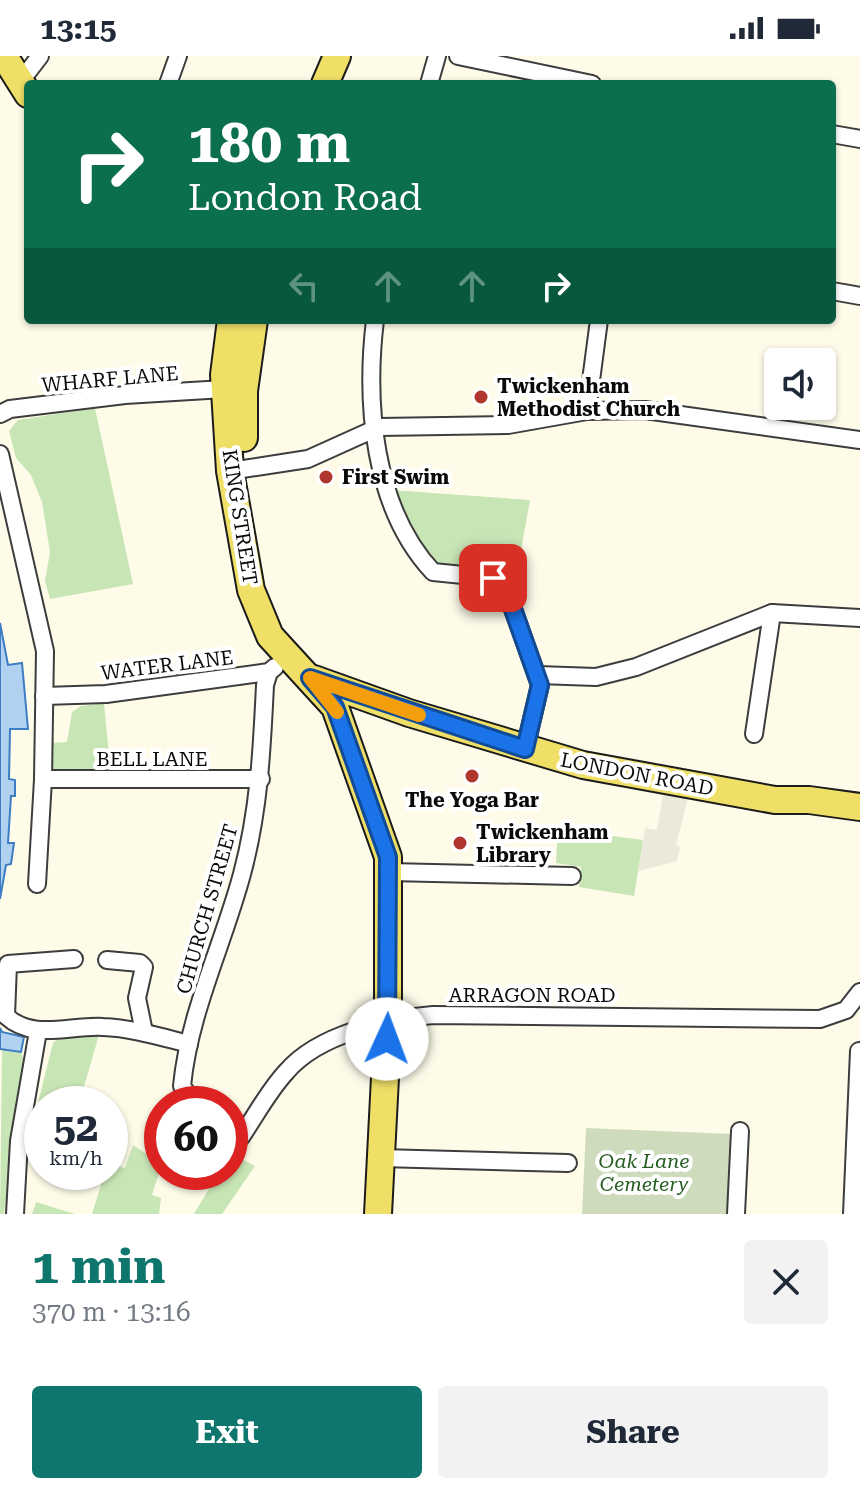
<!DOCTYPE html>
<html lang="en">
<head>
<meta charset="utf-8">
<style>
  :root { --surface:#fff; --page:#f2f2f3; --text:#1f2937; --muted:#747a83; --accent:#0f766e }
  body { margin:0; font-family:"Roboto Serif",serif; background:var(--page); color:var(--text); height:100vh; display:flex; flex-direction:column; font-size:30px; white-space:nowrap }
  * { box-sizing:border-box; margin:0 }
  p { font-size:26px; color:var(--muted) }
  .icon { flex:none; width:44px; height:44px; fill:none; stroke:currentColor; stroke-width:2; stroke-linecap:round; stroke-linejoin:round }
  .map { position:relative; height:1158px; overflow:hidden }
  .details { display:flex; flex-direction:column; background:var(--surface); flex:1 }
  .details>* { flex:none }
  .guide { position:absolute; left:24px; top:24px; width:812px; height:244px; border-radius:8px; box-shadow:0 2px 6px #0004; background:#0b6e4f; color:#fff; overflow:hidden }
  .buttons { position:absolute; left:764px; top:292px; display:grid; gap:16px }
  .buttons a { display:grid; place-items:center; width:72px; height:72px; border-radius:8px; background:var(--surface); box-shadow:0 2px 6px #0004; font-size:40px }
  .speed { position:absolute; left:24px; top:1030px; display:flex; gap:16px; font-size:40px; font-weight:700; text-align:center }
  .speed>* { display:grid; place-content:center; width:104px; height:104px; border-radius:50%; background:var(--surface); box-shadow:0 2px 6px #0004; line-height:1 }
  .speed small { font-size:20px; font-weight:400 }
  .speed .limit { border:12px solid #d22; background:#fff; color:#111 }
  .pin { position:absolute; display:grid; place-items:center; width:68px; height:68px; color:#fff; margin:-34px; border-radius:16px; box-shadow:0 4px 12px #0006 }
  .me { position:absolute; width:88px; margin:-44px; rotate:2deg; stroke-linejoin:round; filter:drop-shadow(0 0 6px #0008) }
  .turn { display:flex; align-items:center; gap:28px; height:168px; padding:0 32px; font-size:36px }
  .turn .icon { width:104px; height:104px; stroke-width:2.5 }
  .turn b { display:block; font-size:56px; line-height:68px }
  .lanes { display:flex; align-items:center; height:76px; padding:0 32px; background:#0003; justify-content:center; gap:40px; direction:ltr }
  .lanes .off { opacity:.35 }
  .round { display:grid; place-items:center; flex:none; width:84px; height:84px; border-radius:8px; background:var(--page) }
  .headline { display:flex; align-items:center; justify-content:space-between; height:136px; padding:0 32px }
  h1 { font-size:48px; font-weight:700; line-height:60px; color:var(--accent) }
  .button { display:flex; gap:16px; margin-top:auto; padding:16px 32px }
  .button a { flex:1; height:92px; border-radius:8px; background:var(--accent); color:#fff; font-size:32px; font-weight:700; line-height:92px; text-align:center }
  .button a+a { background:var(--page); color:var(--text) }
  .status { display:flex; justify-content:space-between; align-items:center; height:56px; padding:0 40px; background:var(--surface); direction:ltr }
  .status svg { height:22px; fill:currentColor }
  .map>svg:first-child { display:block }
  .green { fill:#c8e5b6 }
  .cemetery { fill:#cedcbd }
  .plaza { fill:#ebe9da }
  .water { fill:#b1d1f1; stroke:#3d7dc3; stroke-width:2 }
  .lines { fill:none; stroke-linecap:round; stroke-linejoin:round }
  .street-casing { stroke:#3d3d3d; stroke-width:20 }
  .primary-casing { stroke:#1b1b1b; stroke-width:30 }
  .street { stroke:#fff; stroke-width:16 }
  .primary { stroke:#efdf67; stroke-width:26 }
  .route-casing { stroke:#114b97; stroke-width:20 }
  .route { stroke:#1a73e8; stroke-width:14 }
  .slow { stroke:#f59e0b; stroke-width:14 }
  .poi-dot { fill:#af372d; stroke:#fff; stroke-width:3 }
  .labels { text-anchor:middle; stroke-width:8; stroke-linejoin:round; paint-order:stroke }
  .street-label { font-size:20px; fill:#0a0a0a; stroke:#fff }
  .poi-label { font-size:20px; font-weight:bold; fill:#0a0a0a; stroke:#fff; text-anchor:start }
  .park-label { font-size:20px; font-style:italic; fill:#255c20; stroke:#fff }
</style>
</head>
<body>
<div class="status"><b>13:15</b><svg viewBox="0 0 49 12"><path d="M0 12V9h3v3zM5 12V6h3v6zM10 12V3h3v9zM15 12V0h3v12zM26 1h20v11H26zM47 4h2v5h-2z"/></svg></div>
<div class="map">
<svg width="860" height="1158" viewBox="0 0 860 1158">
  <rect width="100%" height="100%" fill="#fefce9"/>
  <g class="green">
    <polygon points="95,352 133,528 50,543 45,525 50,496 42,446 31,419 16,402 9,375 18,364"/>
    <polygon points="391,434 530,444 517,517 485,511 446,515 428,505"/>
    <polygon points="104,647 111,719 50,718 51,687 67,686 72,656 81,650"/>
    <polygon points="558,773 643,784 634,840 579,831 581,811 556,807"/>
    <polygon points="63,978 99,979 79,1048 42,1048 42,1085 29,1082 53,987"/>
    <polygon points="2,992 21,996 24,1004 4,1158 0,1158"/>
    <polygon points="133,1089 162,1108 152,1139 161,1142 159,1158 92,1158 105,1116 110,1116 110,1108 125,1112"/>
    <polygon points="230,1097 255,1110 222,1158 194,1158 219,1116 230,1116"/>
    <polygon points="36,1146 75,1158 32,1158"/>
  </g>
  <polygon class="cemetery" points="586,1072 732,1078 729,1158 582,1158"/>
  <polygon class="plaza" points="672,735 689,738 676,789 680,791 677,805 638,815 645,772 657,774 663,740"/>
  <g class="water">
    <polygon points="0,567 8,609 22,607 28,673 10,673 9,723 15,724 15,740 11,740 8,787 14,787 11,808 6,809 0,843"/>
    <polygon points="0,972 2,976 24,981 21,996 0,993"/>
  </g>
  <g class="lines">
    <defs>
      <g id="street">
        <polyline points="458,0 592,28"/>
        <polyline points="20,26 40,0"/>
        <polyline points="168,28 178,0"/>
        <polyline points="429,28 437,0"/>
        <polyline points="832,78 860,83"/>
        <polyline points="832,235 860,240"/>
        <path d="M375 264C365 347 373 452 433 516L493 522 508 539 540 629 525 693"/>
        <polyline points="587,355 599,264"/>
        <polyline points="0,358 10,353 125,339 224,333"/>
        <polyline points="0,398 45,595 43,723 37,828"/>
        <polyline points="230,415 308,403 379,371 508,369 587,355 645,354 860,384"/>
        <polyline points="538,619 596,621 636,611 772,557 860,562"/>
        <polyline points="44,640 106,638 269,616 275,611"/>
        <polyline points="754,678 772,557"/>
        <polyline points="43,723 261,723"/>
        <polyline points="389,816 572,820"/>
        <path d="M74 903 8 908 6 960C33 985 69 969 103 971 132 972 161 981 189 988"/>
        <polyline points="107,904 140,907 144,911 137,942 144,976"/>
        <path d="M194 1048 182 1030C189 957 223 889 242 818 259 755 262 693 265 629L269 616"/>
        <path d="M230 1073 241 1081C256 1059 269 1034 287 1015 319 978 387 963 433 959L820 963 846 954 860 936"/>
        <polyline points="381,1102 568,1107"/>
        <polyline points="15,1158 19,1085 38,975"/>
        <polyline points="736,1158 740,1075"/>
        <polyline points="852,1158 859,995"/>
      </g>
      <g id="primary">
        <polyline points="4,0 28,38"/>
        <polyline points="325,28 337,0"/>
        <polyline points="231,264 224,319 230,415 251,534 270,580 335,651 388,801 388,963 378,1158"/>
        <polyline points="244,382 244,335 254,264"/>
        <polyline points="314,623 409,657 583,709 775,744 809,744 860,751"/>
      </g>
    </defs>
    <use href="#street" class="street-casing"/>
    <use href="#primary" class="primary-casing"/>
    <use href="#street" class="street"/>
    <use href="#primary" class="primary"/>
  </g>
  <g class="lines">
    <defs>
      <polyline id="route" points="387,983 388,801 335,651 310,622 525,693 540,629 508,539 493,522"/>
    </defs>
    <use href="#route" class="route-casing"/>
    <use href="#route" class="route"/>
    <polyline class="slow" points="337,656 310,622 419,659"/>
  </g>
  <g class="poi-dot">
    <circle cx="481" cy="341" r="8"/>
    <circle cx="326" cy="421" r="8"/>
    <circle cx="472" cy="720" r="8"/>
    <circle cx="460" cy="787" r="8"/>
  </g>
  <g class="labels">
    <g class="street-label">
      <text transform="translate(110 323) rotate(-5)" y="7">WHARF LANE</text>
      <text transform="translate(240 461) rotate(81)" y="7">KING STREET</text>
      <text transform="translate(167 609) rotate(-7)" y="7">WATER LANE</text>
      <text x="152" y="710">BELL LANE</text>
      <text transform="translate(637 718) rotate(11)" y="7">LONDON ROAD</text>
      <text transform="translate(207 853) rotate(-74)" y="7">CHURCH STREET</text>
      <text x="532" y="946">ARRAGON ROAD</text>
    </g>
    <g class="poi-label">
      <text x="497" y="337">Twickenham<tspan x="497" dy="23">Methodist Church</tspan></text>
      <text x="342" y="428">First Swim</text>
      <text x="472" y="751" text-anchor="middle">The Yoga Bar</text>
      <text x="476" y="783">Twickenham<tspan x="476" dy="23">Library</tspan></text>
    </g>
    <g class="park-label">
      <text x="644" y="1112">Oak Lane<tspan x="644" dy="23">Cemetery</tspan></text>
    </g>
  </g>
</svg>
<div class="buttons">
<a><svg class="icon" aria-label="sound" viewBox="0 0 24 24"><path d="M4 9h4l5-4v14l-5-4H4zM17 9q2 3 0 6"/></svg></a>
</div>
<div class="speed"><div>52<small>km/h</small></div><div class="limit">60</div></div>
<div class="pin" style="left:493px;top:522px;background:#d93025"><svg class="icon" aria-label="arrive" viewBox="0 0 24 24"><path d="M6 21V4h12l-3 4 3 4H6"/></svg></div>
<svg class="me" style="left:387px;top:983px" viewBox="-20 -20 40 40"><circle r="19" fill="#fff"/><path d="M0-13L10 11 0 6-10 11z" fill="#1a73e8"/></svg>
<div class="guide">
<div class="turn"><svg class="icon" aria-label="right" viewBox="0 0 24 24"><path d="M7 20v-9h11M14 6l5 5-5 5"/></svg><div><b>180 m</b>London Road</div></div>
<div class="lanes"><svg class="icon off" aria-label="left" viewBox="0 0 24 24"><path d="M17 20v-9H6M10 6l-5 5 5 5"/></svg><svg class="icon off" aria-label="ahead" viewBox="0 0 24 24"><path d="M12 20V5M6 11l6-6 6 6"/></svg><svg class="icon off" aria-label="ahead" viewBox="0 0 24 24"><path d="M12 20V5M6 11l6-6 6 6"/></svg><svg class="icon" aria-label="right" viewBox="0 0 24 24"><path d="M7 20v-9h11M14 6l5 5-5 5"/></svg></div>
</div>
</div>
<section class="details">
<div class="headline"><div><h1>1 min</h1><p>370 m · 13:16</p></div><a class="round"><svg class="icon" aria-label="close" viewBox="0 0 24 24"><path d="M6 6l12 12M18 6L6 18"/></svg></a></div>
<div class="button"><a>Exit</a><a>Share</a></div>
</section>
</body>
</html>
